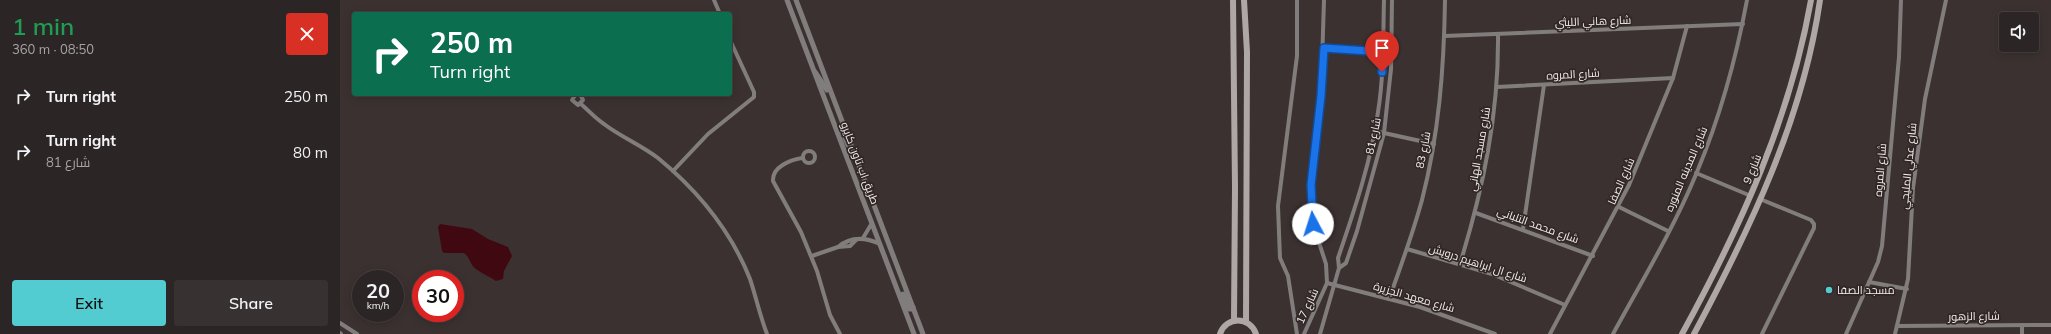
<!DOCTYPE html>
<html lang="en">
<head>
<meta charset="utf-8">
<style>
  :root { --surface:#2c2525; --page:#383132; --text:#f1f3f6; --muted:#a6a5a7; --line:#484242; --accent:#52ccd0 }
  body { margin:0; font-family:Mulish,Cairo,sans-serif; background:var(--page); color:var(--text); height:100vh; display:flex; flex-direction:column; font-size:15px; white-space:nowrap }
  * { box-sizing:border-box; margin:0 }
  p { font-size:13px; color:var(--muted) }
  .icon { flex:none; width:22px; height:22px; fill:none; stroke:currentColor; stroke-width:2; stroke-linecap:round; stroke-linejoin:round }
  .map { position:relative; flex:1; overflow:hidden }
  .panel { display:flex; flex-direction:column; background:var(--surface); width:340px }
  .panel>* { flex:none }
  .guide { position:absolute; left:12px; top:12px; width:380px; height:84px; border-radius:4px; box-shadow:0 2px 10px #0003,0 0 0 1px var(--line); background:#0b6e4f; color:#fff; overflow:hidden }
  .fabs { position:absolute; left:1659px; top:12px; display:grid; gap:8px }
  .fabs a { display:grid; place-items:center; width:40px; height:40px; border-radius:4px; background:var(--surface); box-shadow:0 2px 10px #0003,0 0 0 1px var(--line); font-size:20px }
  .speed { position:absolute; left:12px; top:270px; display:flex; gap:8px; font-size:20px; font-weight:700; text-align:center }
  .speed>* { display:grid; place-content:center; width:52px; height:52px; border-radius:50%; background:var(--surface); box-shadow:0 2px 10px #0003,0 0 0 1px var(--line); line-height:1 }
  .speed small { font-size:10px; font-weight:400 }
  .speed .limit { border:6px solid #d22; background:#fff; color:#111 }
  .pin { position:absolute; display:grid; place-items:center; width:34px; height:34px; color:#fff; margin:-41px -17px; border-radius:50% 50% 50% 0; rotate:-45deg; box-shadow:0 0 4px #0007 }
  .pin .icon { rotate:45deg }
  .me { position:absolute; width:44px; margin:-22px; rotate:355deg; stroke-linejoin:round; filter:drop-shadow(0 0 3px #0008) }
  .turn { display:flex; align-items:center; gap:14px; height:84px; padding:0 12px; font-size:18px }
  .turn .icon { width:52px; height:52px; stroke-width:2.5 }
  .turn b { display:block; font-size:28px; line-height:34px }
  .round { display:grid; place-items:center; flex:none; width:42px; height:42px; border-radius:4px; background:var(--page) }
  .summary { display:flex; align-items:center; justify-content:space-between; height:68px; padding:0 12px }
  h1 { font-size:24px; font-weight:600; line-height:30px; color:#1e9e55 }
  .cta { display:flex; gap:8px; margin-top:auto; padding:8px 12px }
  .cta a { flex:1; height:46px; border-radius:4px; background:var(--accent); color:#111; font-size:16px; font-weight:600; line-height:46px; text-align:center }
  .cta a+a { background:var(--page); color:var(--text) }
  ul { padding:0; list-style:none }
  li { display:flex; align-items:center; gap:12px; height:56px; padding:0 12px }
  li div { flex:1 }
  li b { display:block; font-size:15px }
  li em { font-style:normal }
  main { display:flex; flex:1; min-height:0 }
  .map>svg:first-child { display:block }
  .water { fill:#400911 }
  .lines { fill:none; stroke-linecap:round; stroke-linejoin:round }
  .minor { stroke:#827d7d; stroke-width:4 }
  .tertiary { stroke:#827d7d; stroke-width:5 }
  .secondary { stroke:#afa6a6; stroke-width:6 }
  .route-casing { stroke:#114b97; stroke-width:10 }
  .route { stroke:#1a73e8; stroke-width:7 }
  .poi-dot { fill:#52ccd0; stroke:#312727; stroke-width:1.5 }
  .labels { text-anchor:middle; stroke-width:3.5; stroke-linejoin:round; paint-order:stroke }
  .street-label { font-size:11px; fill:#f6efef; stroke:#312727 }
  .poi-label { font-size:11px; fill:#f6efef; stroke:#312727; text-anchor:start }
</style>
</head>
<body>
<main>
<section class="panel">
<div class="summary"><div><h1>1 min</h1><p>360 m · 08:50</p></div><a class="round" style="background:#d93025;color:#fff"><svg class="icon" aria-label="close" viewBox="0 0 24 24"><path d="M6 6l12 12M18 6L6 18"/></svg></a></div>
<ul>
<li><svg class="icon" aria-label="right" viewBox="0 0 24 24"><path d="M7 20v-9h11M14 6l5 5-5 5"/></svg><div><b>Turn right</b></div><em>250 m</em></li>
<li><svg class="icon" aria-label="right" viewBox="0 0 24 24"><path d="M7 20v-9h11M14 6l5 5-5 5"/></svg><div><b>Turn right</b><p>شارع 81</p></div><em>80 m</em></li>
</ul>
<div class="cta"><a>Exit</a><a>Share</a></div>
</section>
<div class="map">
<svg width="1711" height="334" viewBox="0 0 1711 334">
  <rect width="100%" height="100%" fill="#3b3131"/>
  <path class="water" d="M100 224 132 229 148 239 168 247 172 256 164 271 163 279 156 281C149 276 142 274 136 269 130 265 130 257 124 253H104L102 251 98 227Z"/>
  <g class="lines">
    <g class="minor">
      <polyline points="374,0 380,14"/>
      <polyline points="957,0 957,56 938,206 940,258 948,276 957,334"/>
      <polyline points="1104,36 1403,24"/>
      <polyline points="984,48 1051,52"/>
      <polyline points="1157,87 1333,78"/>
      <polyline points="236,94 232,100 238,105 243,100 240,94"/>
      <path d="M241 104C249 111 255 118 264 124 281 137 301 145 318 158 357 190 391 231 410 279 416 297 420 316 427 334"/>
      <polyline points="1035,131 1094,144"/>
      <circle cx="469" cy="157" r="6"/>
      <path d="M462 158C450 160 432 167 433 181L461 232 477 271 490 315 500 334"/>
      <polyline points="333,171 368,134 414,97 414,92 390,40"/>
      <polyline points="1356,173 1411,196"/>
      <polyline points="1420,199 1471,220 1474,224 1474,228 1422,334"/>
      <polyline points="1279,207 1328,231"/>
      <polyline points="1136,213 1253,256"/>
      <polyline points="1183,229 1204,85"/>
      <polyline points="523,238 532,223"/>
      <path d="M498 247C511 236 525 237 540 244"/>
      <polyline points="1067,249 1152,274 1225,305"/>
      <polyline points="472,256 498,247 510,246 516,240"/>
      <path d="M1120 264C1143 189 1159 114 1158 34"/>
      <polyline points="999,268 1006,263 1017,231 1044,133 1051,69 1052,0"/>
      <polyline points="1529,282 1567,289"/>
      <polyline points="987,283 1080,307 1155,334"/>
      <path d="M1049 299C1061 266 1073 233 1082 200 1099 134 1104 68 1105 0"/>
      <polyline points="0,323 17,334"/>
      <polyline points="1682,325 1682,334"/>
      <polyline points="1557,326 1711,325"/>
      <polyline points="0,333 1,334"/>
      <polyline points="964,334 987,283 986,264 973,224 971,185 981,96 984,0"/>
      <path d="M980 334 999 268 998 258C1014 211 1031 162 1038 112 1044 75 1043 37 1044 0"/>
      <polyline points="1210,334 1289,185 1333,78 1347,26"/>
      <path d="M1273 334C1302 281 1334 228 1357 172 1380 117 1396 59 1407 0"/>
      <polyline points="1506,334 1538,262 1542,246 1559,57 1561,0"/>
      <polyline points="1555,334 1568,279 1573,188 1585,99 1606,0"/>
    </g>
    <g class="tertiary">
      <polyline points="447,0 574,334"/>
      <polyline points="456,0 583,334"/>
      <polyline points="475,72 487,90"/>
      <polyline points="498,133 499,130 502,131 508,145"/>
      <polyline points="563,294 569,309 573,309 573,307"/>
    </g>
    <g class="secondary">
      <polyline points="893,0 895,188 894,321"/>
      <polyline points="904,0 907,52 906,322"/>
      <path d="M880 334C886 316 910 316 916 334"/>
      <path d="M1342 334C1400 228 1450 119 1471 0"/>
      <path d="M1354 334C1410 229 1463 119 1480 0"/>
    </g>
  </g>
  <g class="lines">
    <defs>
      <polyline id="route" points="973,224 971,185 981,96 984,48 1043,52 1042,72"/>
    </defs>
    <use href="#route" class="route-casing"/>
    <use href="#route" class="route"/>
  </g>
  <circle class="poi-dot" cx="1489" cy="290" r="4"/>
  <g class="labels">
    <g class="street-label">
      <text transform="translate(1253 21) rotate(-2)" y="4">شارع هاني الليثي</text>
      <text transform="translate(1233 74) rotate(-3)" y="4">شارع المروه</text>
      <text transform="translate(1033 136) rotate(-78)" y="4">شارع 81</text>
      <text transform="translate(1139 149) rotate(-80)" y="4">شارع مسجد الهاني</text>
      <text transform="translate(1083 150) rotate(-79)" y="4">شارع 83</text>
      <text transform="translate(520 163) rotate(69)" y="4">طريق اب تاون كايرو</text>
      <text transform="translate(1568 166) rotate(-84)" y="4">شارع عدلي المليجي</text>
      <text transform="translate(1346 169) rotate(-67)" y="4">شارع المدينه المنوره</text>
      <text transform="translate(1412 169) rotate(-68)" y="4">شارع 9</text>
      <text transform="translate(1540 170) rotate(-85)" y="4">شارع المروه</text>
      <text transform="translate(1281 181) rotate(-66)" y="4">شارع الصفا</text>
      <text transform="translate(1198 225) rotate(20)" y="4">شارع محمد التلباني</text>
      <text transform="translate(1138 263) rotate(18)" y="4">شارع ال ابراهيم درويش</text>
      <text transform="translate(1074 297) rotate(16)" y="4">شارع معهد الجزيرة</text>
      <text transform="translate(967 306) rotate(-65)" y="4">شارع 17</text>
      <text transform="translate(1634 316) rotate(-1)" y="4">شارع الزهور</text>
    </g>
    <g class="poi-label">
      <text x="1497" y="294">مسجد الصفا</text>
    </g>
  </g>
</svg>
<div class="fabs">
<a><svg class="icon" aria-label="sound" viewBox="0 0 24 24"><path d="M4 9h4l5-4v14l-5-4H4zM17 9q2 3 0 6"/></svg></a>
</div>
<div class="speed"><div>20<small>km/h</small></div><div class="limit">30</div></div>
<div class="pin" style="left:1042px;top:72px;background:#d93025"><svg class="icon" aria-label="arrive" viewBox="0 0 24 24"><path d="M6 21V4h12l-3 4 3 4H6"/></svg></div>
<svg class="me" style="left:973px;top:224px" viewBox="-20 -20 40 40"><circle r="19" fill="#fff"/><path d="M0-13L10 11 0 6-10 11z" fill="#1a73e8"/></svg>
<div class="guide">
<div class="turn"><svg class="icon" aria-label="right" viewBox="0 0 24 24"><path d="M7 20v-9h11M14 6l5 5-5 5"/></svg><div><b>250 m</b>Turn right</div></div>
</div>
</div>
</main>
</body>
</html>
